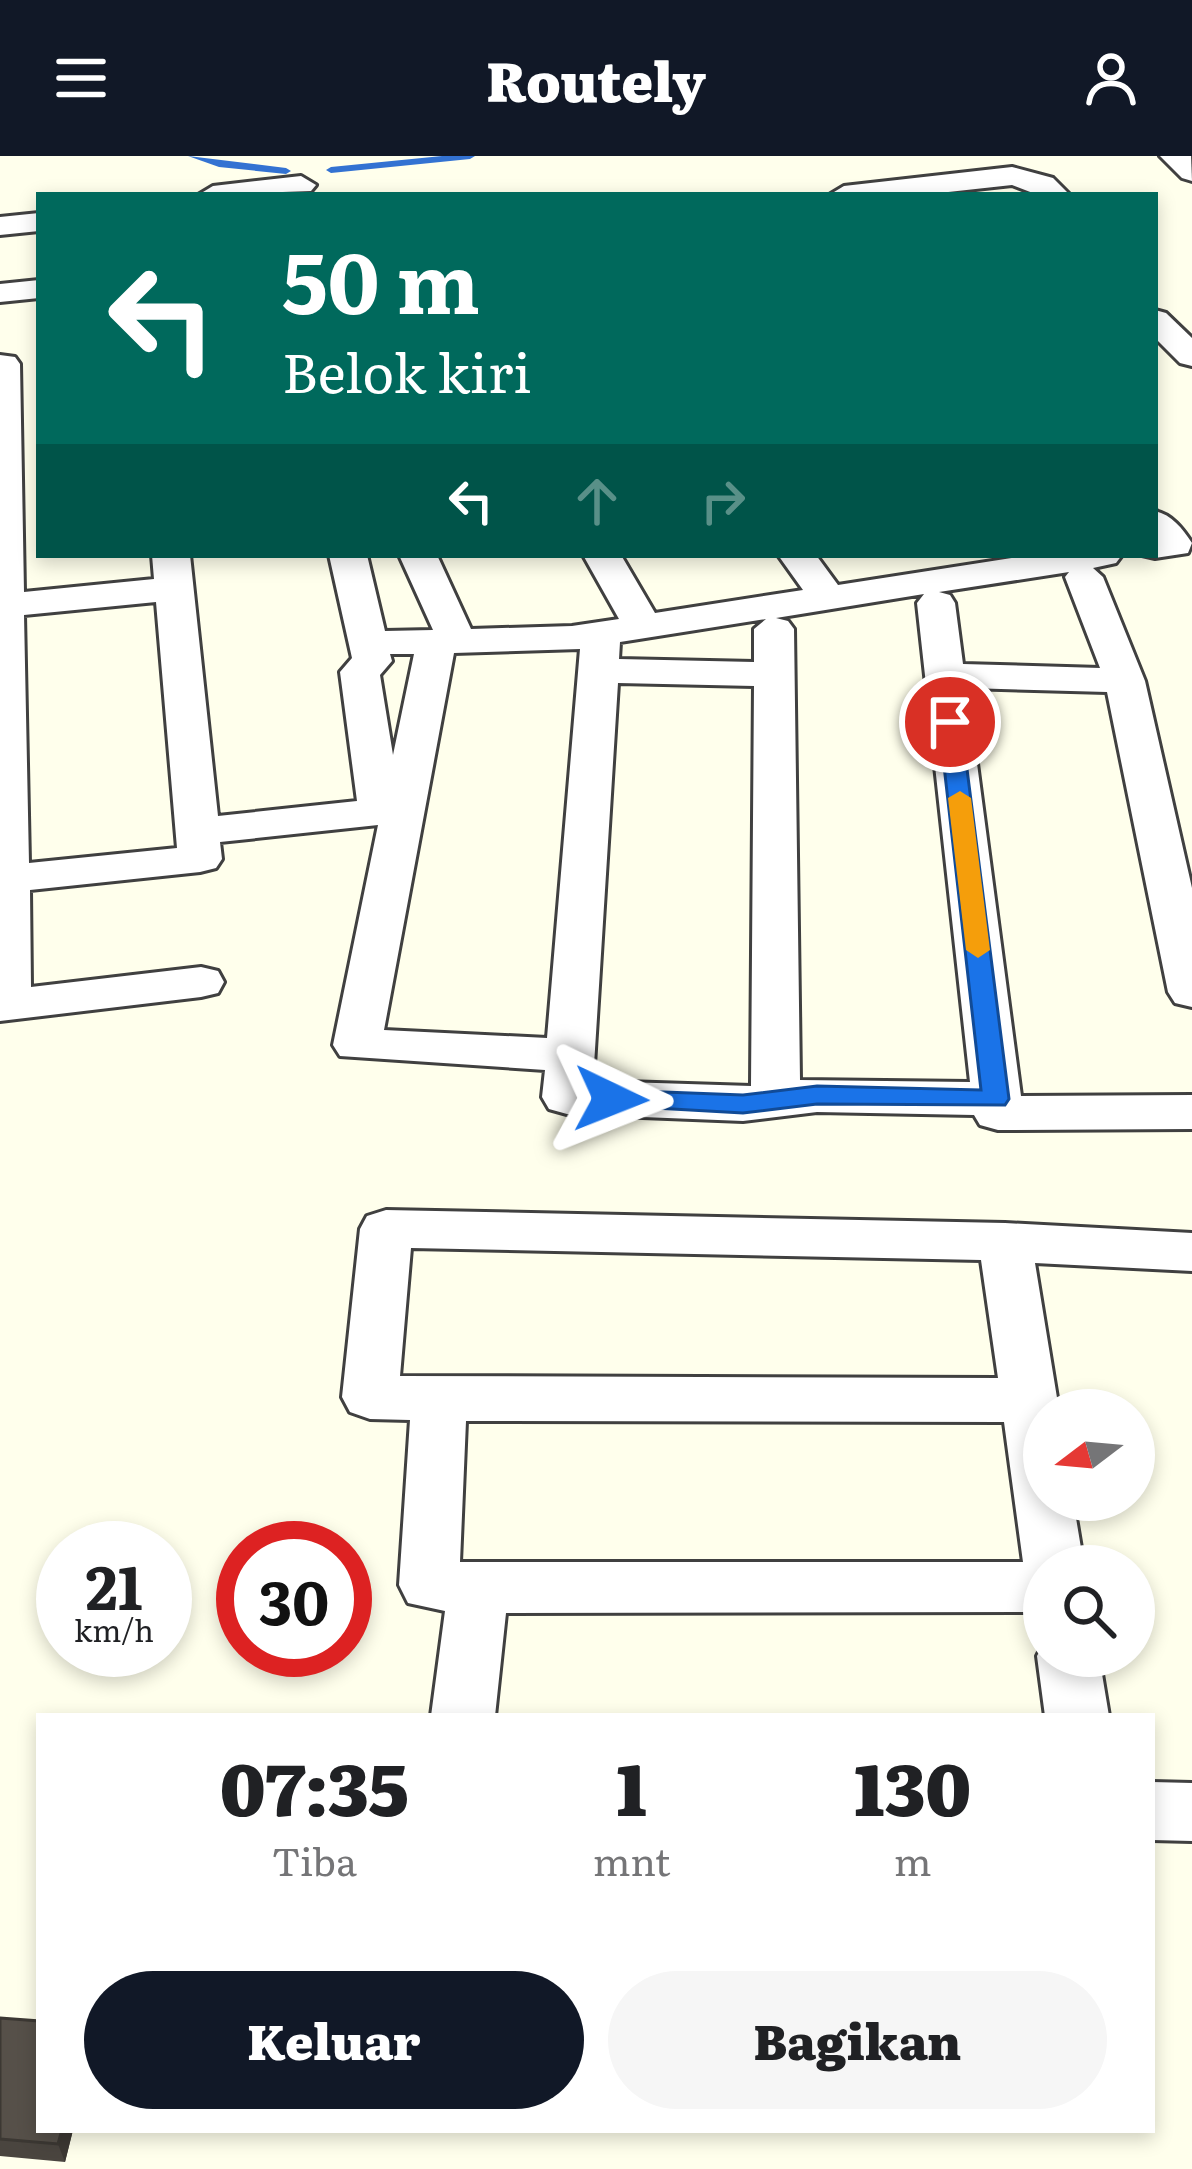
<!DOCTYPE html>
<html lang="id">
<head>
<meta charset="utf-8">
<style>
  :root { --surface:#fff; --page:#f6f6f6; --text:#202124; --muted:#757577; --accent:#111827 }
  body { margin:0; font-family:Literata,serif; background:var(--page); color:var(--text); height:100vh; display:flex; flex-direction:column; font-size:45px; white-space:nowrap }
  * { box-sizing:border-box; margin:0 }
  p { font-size:39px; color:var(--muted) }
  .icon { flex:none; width:66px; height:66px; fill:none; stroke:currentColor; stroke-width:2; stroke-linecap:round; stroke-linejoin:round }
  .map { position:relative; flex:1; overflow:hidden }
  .side { position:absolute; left:36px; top:1557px; width:1119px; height:420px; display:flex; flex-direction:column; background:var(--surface); border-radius:0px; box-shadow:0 6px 18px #0003 }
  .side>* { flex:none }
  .banner { position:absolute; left:36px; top:36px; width:1122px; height:366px; border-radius:0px; box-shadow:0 6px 18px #0003; background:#00695c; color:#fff; overflow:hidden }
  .needle { width:78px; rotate:254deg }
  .fabs { position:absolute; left:1023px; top:1233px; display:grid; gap:24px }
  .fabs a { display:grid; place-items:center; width:132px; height:132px; border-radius:50%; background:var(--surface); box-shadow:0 6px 18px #0003; font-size:60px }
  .speed { position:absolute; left:36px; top:1365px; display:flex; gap:24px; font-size:60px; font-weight:700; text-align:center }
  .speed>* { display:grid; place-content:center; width:156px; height:156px; border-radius:50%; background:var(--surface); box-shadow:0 6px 18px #0003; line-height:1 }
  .speed small { font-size:30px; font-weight:400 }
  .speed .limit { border:18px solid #d22; background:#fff; color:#111 }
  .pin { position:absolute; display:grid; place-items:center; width:102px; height:102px; color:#fff; margin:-51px; border:6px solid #fff; border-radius:50%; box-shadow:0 3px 12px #0007 }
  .me { position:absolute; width:132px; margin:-66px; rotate:92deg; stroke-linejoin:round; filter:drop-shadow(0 0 9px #0008) }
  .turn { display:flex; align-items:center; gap:42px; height:252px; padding:0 48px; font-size:54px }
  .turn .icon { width:156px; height:156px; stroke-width:2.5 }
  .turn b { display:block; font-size:84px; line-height:102px }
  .lanes { display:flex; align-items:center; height:114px; padding:0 48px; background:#0003; justify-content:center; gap:60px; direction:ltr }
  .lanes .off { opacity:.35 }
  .eta { display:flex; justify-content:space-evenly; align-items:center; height:204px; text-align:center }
  .eta b { font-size:72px; font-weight:800; line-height:84px }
  .action { display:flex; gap:24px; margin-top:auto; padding:24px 48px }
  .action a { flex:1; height:138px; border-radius:72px; background:var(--accent); color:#fff; font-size:48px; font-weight:800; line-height:138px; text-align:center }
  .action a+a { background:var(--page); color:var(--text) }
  header { display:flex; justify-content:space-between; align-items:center; height:156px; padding:0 48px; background:var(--accent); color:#fff; font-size:54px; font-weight:800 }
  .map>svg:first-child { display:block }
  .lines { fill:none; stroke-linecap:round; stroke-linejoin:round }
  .stream { fill:#3372d2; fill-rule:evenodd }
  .minor-casing { stroke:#404040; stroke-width:6 }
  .minor { fill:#fff; fill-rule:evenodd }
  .wall { fill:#4a453f }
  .shaded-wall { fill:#3c3833 }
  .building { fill:#565049; stroke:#3c3833; stroke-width:3 }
  .route { fill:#1a73e8; stroke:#114b97; stroke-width:3 }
  .slow { fill:#f59e0b }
</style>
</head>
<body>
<header><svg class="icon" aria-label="menu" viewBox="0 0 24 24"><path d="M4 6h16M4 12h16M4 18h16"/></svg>Routely<svg class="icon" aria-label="person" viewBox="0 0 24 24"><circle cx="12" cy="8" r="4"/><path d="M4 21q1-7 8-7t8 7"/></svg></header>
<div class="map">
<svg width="1192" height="2013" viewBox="0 0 1192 2013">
  <rect width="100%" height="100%" fill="#ffffec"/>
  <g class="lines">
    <g class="stream">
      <polygon points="188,0 286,12 291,15 286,18 219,11"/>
      <polygon points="442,0 475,0 470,3 331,17 326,14 331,11"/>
    </g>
    <defs>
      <g id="minor">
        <polygon points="1160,0 1191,0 1192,25 1182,22"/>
        <polygon points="1012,11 1053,22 1070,39 1038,39 1012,29 921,39 829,39 844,30"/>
        <polygon points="301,20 316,29 311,35 198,39 213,30"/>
        <polygon points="39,57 39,75 0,79 0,61"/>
        <polygon points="39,124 39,142 0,146 0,128"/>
        <polygon points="1155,154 1166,157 1192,182 1192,210 1180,207 1155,182"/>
        <path d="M0 199 15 201 20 208 24 436 154 423 152 399H190L218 660 357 645 340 516 352 502 329 399H367L385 475 433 474 399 399H437L471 473 572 470 619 463 583 399H621L655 457 803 434 778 399H816L838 429 1031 399H1122L1116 407 1093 412 1103 421 1145 525 1192 732V851L1175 847 1168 836 1107 536 967 532 1021 940 1192 939V973L998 974 980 969 974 959 817 956 743 965 567 958 549 953 542 941 545 914 340 900 333 889 378 669 220 686 222 703 216 712 200 716 30 734 31 831 201 811 218 815 224 826 218 837 201 841 0 865ZM1069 416 1065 421 1100 512 963 508 955 447 950 439 939 436ZM924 438 917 447 970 926 800 924 794 473 788 465 776 462ZM156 446 177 692 29 707 24 459ZM766 463 754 473V506L619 503 620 486ZM580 493 547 882 384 874 454 497ZM390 498H414L393 599 380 519 392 505ZM618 527 754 530 751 930 593 925Z"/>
        <path d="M1155 355C1172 359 1182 372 1192 387L1188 397 1155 402 1142 399H1155Z"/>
        <path d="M386 1054 1005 1067 1192 1077V1115L1035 1107 1059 1254H1044V1344H1073L1084 1410H1044V1456L506 1457 495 1560H431L445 1455 408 1447 399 1429 410 1264 370 1263 350 1256 342 1241 360 1073 367 1060ZM411 1092 981 1104 998 1222 400 1220ZM466 1265 1004 1266 1023 1406H460Z"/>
        <polygon points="1044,1486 1044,1500 1099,1500 1109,1560 1045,1560 1037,1500"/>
        <polygon points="1152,1626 1192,1627 1192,1685 1152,1684"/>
      </g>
    </defs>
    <use href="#minor" class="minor-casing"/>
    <use href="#minor" class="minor"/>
  </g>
  <polygon class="wall" points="0,1862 73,1974 65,2006 0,2000"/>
  <polygon class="shaded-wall" points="62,1974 73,1974 65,2006 58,1988"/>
  <polygon class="building" points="0,1862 39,1865 39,1974 62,1974 58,1988 0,1983"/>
  <polygon class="route" points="950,559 961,566 1009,943 1005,949 817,948 743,957 602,949 598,943 602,937 611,934 743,939 817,930 981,934 939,566"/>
  <polygon class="slow" points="960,635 971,642 990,794 978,802 966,794 948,642"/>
</svg>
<div class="fabs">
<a><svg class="needle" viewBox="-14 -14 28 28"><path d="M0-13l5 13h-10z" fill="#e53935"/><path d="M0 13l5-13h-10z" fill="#757577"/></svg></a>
<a><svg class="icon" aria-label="search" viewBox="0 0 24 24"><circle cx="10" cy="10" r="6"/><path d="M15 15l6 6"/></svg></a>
</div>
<div class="speed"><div>21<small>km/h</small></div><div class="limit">30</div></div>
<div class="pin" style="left:950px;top:566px;background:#d93025"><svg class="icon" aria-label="arrive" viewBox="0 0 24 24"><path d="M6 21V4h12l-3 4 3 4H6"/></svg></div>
<svg class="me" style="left:611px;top:943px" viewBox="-20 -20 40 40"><path d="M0-17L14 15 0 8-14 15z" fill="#1a73e8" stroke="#fff" stroke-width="4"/></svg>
<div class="banner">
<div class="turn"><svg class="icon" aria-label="left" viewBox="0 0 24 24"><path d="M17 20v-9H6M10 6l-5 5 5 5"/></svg><div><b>50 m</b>Belok kiri</div></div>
<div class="lanes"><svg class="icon" aria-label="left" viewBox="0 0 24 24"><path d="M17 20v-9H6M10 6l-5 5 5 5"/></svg><svg class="icon off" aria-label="ahead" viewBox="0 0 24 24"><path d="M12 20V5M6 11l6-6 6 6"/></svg><svg class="icon off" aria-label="right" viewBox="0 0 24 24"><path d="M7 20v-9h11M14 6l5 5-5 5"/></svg></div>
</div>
<section class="side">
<div class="eta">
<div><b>07:35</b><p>Tiba</p></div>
<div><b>1</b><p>mnt</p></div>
<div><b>130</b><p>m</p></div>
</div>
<div class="action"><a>Keluar</a><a>Bagikan</a></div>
</section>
</div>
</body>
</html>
